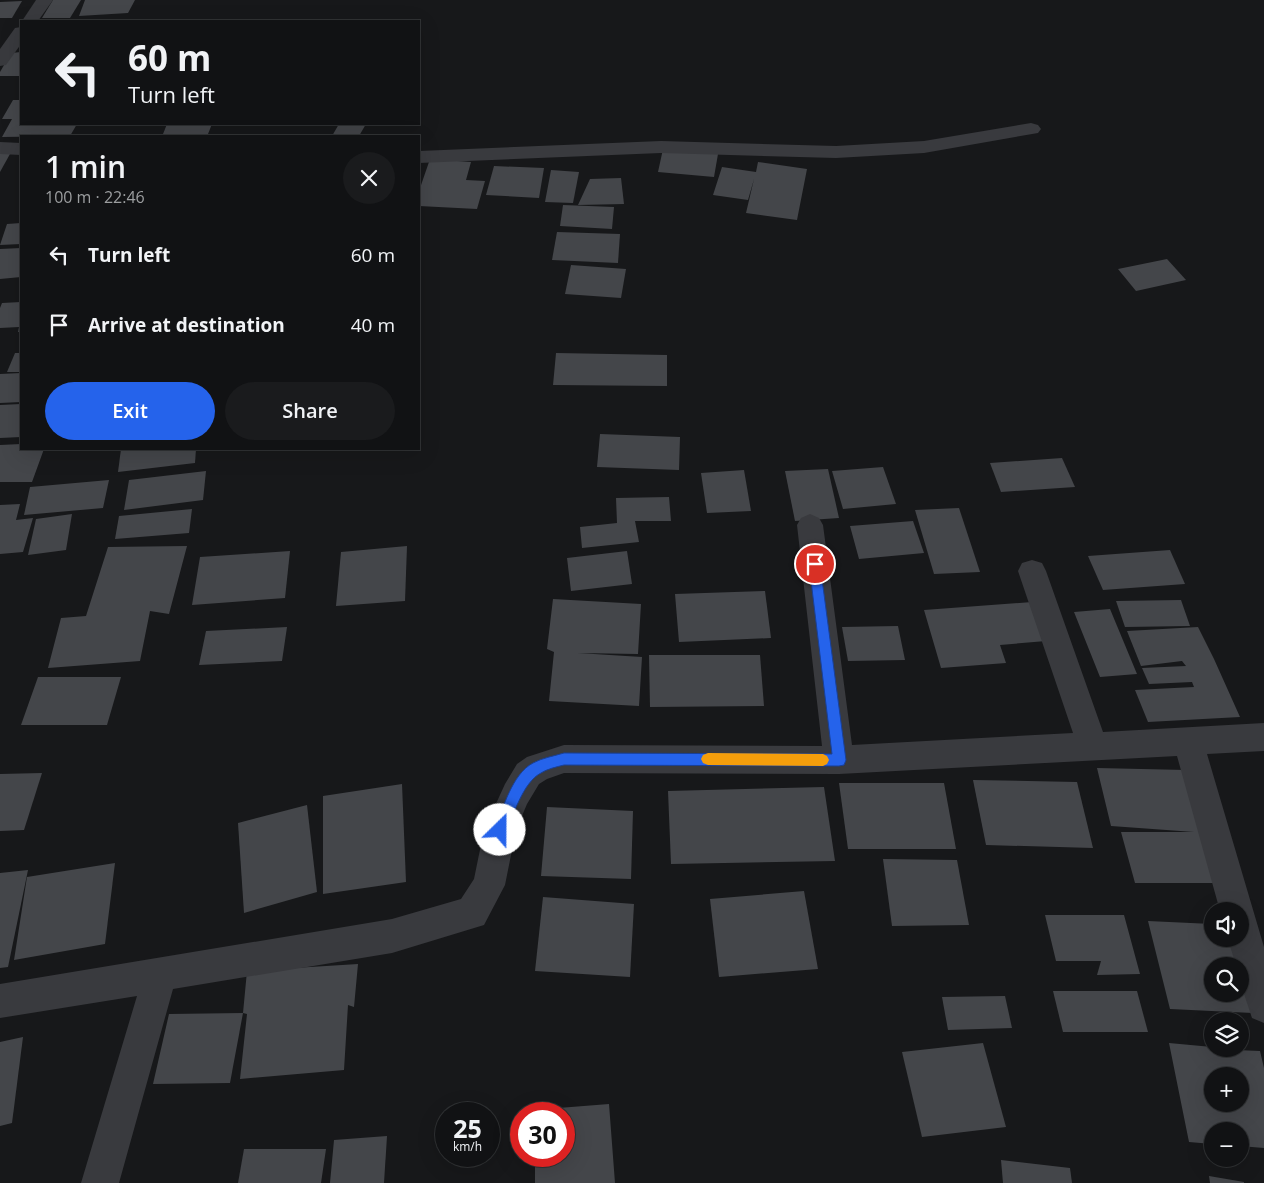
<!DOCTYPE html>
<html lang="en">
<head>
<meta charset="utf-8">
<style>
  :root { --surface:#111214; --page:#1a1b1d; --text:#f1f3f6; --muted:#9c9ea0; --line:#303234; --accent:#2563eb }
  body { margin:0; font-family:"Open Sans",sans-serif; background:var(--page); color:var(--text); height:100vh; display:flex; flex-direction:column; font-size:19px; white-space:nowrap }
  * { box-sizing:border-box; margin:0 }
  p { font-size:16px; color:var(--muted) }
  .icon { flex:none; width:28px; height:28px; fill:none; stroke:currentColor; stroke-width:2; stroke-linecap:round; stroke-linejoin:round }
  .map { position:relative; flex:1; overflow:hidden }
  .sheet { position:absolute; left:20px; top:135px; width:400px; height:315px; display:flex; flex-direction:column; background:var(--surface); border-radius:0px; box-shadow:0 5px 20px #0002,0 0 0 1px var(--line) }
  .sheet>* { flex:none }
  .guide { position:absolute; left:20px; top:20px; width:400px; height:105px; border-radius:0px; box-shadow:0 5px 20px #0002,0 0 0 1px var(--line); background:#111214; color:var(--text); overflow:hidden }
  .fabs { position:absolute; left:1204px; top:902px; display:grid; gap:10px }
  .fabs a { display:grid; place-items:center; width:45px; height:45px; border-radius:50%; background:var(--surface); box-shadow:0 5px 20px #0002,0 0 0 1px var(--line); font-size:25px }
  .speed { position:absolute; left:435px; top:1102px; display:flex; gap:10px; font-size:25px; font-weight:700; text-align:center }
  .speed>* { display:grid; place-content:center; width:65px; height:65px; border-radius:50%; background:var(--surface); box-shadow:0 5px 20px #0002,0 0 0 1px var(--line); line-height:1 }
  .speed small { font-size:12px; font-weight:400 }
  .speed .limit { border:8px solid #d22; background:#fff; color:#111 }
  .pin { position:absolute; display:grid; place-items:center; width:42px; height:42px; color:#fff; margin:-21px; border:2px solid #fff; border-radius:50%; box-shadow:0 1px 5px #0007 }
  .me { position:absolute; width:55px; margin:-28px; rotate:23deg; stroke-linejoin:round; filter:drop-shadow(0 0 4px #0008) }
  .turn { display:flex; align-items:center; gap:18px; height:105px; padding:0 25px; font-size:22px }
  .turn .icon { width:65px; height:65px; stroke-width:2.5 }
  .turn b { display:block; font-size:35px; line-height:42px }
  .round { display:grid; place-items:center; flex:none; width:52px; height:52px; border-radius:26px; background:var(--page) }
  .headline { display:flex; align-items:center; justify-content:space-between; height:85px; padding:0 25px }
  h1 { font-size:30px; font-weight:600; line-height:38px }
  .action { display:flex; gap:10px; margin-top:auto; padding:10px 25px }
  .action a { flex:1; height:58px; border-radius:30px; background:var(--accent); color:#fff; font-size:20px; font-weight:600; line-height:58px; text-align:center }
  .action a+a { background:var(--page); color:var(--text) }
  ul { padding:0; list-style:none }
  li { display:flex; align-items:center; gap:15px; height:70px; padding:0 25px }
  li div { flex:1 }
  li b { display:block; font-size:19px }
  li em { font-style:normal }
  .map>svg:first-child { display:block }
  .building { fill:#44464a; fill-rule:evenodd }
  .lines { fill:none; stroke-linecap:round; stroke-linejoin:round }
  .minor { fill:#393a3e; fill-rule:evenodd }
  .route { fill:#2563eb; stroke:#184099 }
  .slow { fill:#f59e0b }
</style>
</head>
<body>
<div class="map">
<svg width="1264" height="1183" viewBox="0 0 1264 1183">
  <rect width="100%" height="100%" fill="#17181a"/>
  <g class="building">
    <polygon points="53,0 81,0 70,18 42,18"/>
    <polygon points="85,0 135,0 128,13 79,16"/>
    <polygon points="22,1 12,18 0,18 0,2"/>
    <polygon points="99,19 98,21 65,21 65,20"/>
    <polygon points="21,52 21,76 0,76 0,72 11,53"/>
    <polygon points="13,100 21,100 21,124 77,124 70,136 2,137 12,119 2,119"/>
    <polygon points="167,124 212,124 208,134 163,134"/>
    <polygon points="339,124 366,124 359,136 332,136"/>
    <polygon points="663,149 718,154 714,177 658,172"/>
    <polygon points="0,154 10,154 0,172"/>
    <polygon points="430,159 471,162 466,180 485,181 477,209 419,206 419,191"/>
    <polygon points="758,162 807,169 797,220 746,213 754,179 748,200 713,195 722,167 756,172"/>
    <polygon points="494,166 544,168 539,198 486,195"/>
    <polygon points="551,170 579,172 573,203 545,202"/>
    <polygon points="621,178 624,204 578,205 590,179"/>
    <polygon points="563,205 614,207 612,229 560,226"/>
    <polygon points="21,223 21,244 0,245 7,224"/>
    <polygon points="557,232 620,234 618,263 552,260"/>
    <polygon points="21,248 21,277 0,279 0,249"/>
    <polygon points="1167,259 1186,280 1136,291 1118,269"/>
    <polygon points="571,265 626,269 621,298 565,294"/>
    <polygon points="21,302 21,332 18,332 19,327 0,328 0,308 2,303"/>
    <polygon points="15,353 21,353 21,372 7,372"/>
    <polygon points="556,353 667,355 667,386 553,385"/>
    <polygon points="21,373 21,402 0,403 0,374"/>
    <polygon points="21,404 21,437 0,438 0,405"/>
    <polygon points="600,434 680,437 679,470 597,467"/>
    <polygon points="21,444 21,449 44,449 32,482 0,482 0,445"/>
    <polygon points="121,449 196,449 195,463 118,472"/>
    <polygon points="1062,458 1075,487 1001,492 990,463"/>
    <polygon points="883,467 896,504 843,509 832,471"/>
    <polygon points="828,469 839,518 795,521 785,471"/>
    <polygon points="744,470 751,511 707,513 701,473"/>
    <polygon points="206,471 203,500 124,510 129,480"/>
    <polygon points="109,480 103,508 24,515 30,487"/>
    <polygon points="669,497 671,521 635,521 639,542 582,548 580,527 617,523 616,498"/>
    <polygon points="20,504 16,520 33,518 23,552 0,554 0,505"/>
    <polygon points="959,508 980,572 934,574 915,510"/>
    <polygon points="192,509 189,533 115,539 119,516"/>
    <polygon points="72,514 66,550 28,555 36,519"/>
    <polygon points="913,521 924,553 859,559 850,526"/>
    <polygon points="187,546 169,614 150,611 140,661 48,668 61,618 86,616 108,547"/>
    <polygon points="407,546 405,601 336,606 341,552"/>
    <polygon points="1170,550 1185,584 1103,590 1088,556"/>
    <polygon points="290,551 285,598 192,605 200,557"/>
    <polygon points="627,551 632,584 571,591 567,558"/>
    <polygon points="765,591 771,638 679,642 675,594"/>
    <polygon points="553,599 641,604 638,654 578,653 642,657 639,706 549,701 554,652 547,649"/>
    <polygon points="1181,600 1190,626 1125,627 1116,601"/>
    <polygon points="1032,602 1046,641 1000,645 1006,663 941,668 924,610"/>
    <polygon points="1110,609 1137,674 1100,677 1074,612"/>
    <polygon points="898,626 905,660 848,661 842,627"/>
    <polygon points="287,627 282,661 199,665 206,631"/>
    <polygon points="1198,627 1214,659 1240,717 1148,722 1135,690 1194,687 1192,682 1149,684 1142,668 1186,666 1182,661 1141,666 1127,631"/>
    <polygon points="649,655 760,655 764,706 650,707"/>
    <polygon points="38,677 121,677 107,725 21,725"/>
    <polygon points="1097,768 1186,770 1216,883 1135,883 1121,832 1194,832 1111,826"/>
    <polygon points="42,773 24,830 0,831 0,774"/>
    <polygon points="973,780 1077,782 1093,848 986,845"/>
    <polygon points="839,783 944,783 956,849 848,849"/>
    <polygon points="402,784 406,882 323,894 323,796"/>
    <polygon points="824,787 835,861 671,864 668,791"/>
    <polygon points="307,805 317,892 244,913 238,823"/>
    <polygon points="547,807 633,811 631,879 541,876"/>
    <polygon points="883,859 957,860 969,925 892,926"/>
    <polygon points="115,863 105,944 14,960 27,877"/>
    <polygon points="28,870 8,967 0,968 0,873"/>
    <polygon points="804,891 818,969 719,977 710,899"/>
    <polygon points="543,897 634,904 630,977 535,971"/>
    <polygon points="1045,915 1124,915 1140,974 1097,975 1101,961 1056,961"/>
    <polygon points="1148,921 1212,924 1212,939 1232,939 1240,966 1212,966 1212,994 1240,994 1240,969 1253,1013 1170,1009"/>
    <polygon points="358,964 354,1007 348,1005 344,1070 240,1079 247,1014 243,1013 247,971"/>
    <polygon points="1053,991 1137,991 1148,1032 1063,1032"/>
    <polygon points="1005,996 1012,1028 948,1030 942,997"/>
    <polygon points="243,1013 230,1083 153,1084 169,1014"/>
    <polygon points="23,1037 12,1123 0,1126 0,1042"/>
    <polygon points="983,1043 1006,1127 922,1137 902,1052"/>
    <path d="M1169 1043 1212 1047V1049L1260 1051 1264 1068V1148L1240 1146V1131H1212V1144L1189 1142ZM1212 1076H1240V1104H1212Z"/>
    <polygon points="609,1104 615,1183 535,1183 535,1156 564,1156 564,1114 533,1114 533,1110"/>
    <polygon points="387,1136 384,1183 330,1183 334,1140"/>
    <polygon points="244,1149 326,1149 321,1183 238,1183"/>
    <polygon points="1001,1160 1070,1168 1072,1183 1003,1183"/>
    <polygon points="1209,1176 1244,1182 1244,1183 1210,1183"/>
  </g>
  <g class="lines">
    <g class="minor">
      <polygon points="36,0 53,0 38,21 22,21"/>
      <polygon points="21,27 21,44 6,65 0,66 0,49 15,28"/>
      <polygon points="1031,123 1038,125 1041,129 1038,133 924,153 836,158 661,153 419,163 419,151 661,141 836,146 924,141"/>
      <polygon points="0,142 21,143 21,155 0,154"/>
      <polygon points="810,514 819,518 823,525 852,745 1073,733 1018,571 1022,563 1032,560 1042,563 1046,571 1103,732 1264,723 1264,751 1207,754 1264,947 1264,1023 1252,1018 1240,982 1240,966 1236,966 1228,939 1240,939 1240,911 1220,911 1177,756 839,774 564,773 547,779 539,784 527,804 516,830 505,885 484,925 392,953 173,989 119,1183 81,1183 137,996 0,1018 0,984 392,919 461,899 474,879 484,830 505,784 517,764 527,757 564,745 822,746 797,525 801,518"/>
    </g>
  </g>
  <path class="route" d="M815 560 820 564 846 760 844 765 839 766 564 765C556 767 547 769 541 773 523 782 513 816 505 835L500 836 496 835 494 830C503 809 512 774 533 763 542 758 554 756 564 753L832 754 809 564Z"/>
  <polygon class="slow" points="708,753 823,754 827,756 829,760 827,764 823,766 708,765 703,763 701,759 703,755"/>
</svg>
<div class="fabs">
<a><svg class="icon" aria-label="sound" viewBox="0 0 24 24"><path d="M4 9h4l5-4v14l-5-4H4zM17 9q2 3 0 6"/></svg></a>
<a><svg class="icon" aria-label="search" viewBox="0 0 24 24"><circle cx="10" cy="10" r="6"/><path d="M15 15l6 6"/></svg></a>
<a><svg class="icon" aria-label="layers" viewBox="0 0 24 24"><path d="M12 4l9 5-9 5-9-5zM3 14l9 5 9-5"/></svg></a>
<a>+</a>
<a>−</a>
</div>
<div class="speed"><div>25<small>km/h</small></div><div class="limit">30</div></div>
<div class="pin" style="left:815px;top:564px;background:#d93025"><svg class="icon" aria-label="arrive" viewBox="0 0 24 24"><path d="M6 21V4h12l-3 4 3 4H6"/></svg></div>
<svg class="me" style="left:500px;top:830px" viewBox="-20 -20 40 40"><circle r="19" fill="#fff"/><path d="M0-13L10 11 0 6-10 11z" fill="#2563eb"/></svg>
<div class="guide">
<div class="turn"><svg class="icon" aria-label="left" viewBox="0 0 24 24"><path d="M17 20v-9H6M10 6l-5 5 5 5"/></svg><div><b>60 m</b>Turn left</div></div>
</div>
<section class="sheet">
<div class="headline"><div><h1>1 min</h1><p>100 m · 22:46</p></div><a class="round"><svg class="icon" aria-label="close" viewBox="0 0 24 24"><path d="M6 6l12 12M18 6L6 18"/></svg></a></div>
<ul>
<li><svg class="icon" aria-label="left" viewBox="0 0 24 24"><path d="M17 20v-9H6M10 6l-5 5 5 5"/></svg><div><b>Turn left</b></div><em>60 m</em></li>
<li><svg class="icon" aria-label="arrive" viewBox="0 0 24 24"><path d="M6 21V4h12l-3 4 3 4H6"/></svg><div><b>Arrive at destination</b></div><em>40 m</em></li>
</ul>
<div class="action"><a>Exit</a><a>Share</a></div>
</section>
</div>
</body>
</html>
